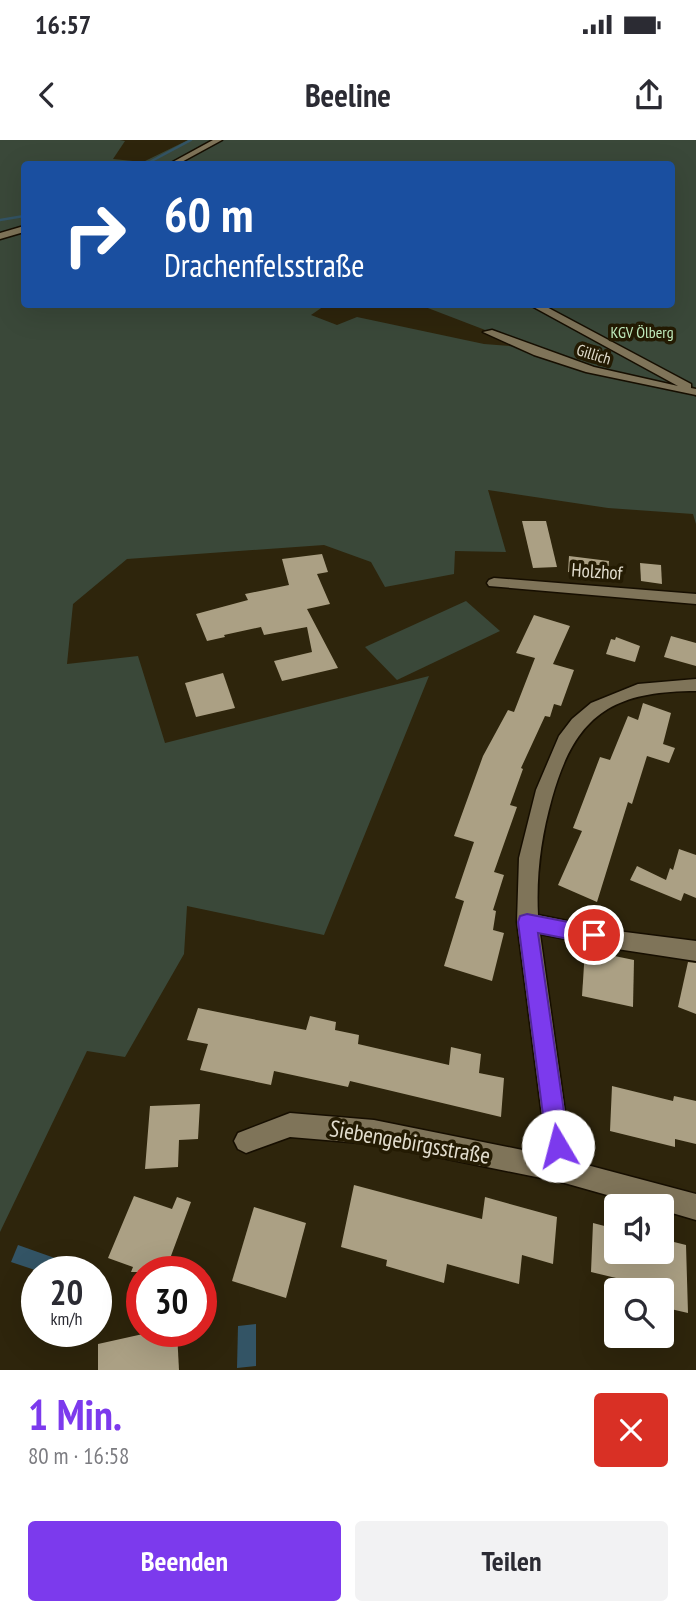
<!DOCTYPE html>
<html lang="de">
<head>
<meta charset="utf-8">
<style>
  :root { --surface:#fff; --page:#f2f2f3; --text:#2b2b33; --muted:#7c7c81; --accent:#7c3aed }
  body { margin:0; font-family:"PT Sans Narrow",sans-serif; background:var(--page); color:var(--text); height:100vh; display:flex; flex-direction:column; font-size:26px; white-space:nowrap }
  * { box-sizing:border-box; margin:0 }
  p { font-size:23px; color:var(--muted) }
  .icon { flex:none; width:38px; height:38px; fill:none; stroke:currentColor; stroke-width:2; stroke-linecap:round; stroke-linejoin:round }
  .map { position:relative; height:1230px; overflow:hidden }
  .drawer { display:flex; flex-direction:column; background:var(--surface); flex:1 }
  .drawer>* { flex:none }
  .guide { position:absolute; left:21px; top:21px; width:654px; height:147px; border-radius:7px; box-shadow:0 7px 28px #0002; background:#1a4fa0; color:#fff; overflow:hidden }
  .buttons { position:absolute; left:604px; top:1054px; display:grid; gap:14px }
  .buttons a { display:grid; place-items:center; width:70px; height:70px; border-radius:7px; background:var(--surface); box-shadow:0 7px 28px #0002; font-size:35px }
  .speed { position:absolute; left:21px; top:1116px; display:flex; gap:14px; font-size:35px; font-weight:700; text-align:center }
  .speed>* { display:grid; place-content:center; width:91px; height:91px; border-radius:50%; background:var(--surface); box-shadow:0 7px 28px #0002; line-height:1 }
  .speed small { font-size:18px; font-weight:400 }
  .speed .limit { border:10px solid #d22; background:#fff; color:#111 }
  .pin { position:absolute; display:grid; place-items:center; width:60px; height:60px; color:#fff; margin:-30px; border:4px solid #fff; border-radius:50%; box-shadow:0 2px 7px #0007 }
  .me { position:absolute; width:77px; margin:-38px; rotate:352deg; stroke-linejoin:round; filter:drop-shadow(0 0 5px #0008) }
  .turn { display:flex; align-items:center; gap:24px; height:147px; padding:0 28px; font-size:32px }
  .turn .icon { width:91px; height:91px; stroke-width:2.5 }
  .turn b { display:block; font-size:49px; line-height:60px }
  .round { display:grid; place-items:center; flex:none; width:74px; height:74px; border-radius:7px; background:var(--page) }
  .head { display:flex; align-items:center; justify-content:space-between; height:119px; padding:0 28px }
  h1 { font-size:42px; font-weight:700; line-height:52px; color:var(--accent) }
  .cta { display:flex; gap:14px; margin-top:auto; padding:14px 28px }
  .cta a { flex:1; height:80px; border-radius:7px; background:var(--accent); color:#fff; font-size:28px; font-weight:700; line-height:80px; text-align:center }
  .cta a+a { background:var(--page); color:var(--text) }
  .status { display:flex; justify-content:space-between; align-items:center; height:49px; padding:0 35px; background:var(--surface); direction:ltr }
  .status svg { height:19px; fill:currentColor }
  header { display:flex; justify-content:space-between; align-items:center; height:91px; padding:0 28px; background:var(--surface); font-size:32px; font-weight:700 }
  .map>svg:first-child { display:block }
  .green { fill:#3a4839; fill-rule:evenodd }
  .water { fill:#335465 }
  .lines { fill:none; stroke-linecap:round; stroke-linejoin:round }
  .stream { stroke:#335465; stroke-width:2.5 }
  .building { fill:#aba084 }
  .street-casing { stroke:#160e00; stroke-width:3 }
  .secondary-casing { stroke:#160e00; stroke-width:3 }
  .street { fill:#7f7459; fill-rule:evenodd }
  .secondary { fill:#7f7459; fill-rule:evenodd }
  .route { fill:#7c3aed; stroke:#51269a; stroke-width:2 }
  .labels { text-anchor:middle; stroke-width:7; stroke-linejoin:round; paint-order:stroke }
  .far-park-label { font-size:16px; fill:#c1edbe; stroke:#241b03 }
  .far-street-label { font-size:16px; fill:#e2ddce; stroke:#241b03 }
  .street-label { font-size:19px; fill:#e2ddce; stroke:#241b03 }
  .near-street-label { font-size:23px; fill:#e2ddce; stroke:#241b03 }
</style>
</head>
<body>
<div class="status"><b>16:57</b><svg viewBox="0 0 49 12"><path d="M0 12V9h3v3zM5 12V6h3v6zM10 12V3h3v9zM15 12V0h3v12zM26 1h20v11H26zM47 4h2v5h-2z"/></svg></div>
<header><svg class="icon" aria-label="back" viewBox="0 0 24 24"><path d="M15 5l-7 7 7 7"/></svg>Beeline<svg class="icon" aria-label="share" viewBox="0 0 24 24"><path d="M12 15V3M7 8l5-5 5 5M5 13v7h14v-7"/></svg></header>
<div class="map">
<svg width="696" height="1230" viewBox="0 0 696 1230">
  <rect width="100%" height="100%" fill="#2e250c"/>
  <g class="green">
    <path d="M0 0H120L125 1 113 19 143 22 188 0H696V248L538 165 682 247 614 238 689 253 696 257V384L693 374 608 368 488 350 506 412 455 411 454 434 385 447 371 422 324 405 127 419 73 464 67 524 138 516 165 603 429 536 324 795 187 766 184 814 125 917 87 911 0 1092ZM24 24H672V164L420 165 493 193 521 207 484 204 357 177 337 185 311 175 327 164H24Z"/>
    <polygon points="466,461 500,491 397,540 365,507"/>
  </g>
  <g class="water">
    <polygon points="18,1105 66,1122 61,1132 41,1132 11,1122"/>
    <polygon points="256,1184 256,1226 237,1228 238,1186"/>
  </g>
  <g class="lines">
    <g class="stream">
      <polyline points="146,24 191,0"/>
      <polyline points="0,80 24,76"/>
    </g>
  </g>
  <g class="building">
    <polygon points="522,381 546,381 557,427 533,428"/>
    <polygon points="322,414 328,432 317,434 330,464 307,469 338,528 282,541 274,521 312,512 307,487 264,495 261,487 224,495 225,497 207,501 196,474 248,460 245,454 289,445 282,419"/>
    <polygon points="569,416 609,421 608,437 568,432"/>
    <polygon points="640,423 661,425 662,444 641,441"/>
    <polygon points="534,475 570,486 553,524 574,530 561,566 554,564 550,577 545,576 521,628 523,629 510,665 517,667 494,732 504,735 493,770 496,771 493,790 504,793 492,841 444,826 464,761 455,758 474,702 454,696 483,616 508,570 514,572 535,518 516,513"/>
    <polygon points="671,496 696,503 696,526 664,517"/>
    <polygon points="616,497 640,506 635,522 606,514 611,499 615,500"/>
    <polygon points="223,533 235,568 196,577 185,543"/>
    <polygon points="643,563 671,573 663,604 675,608 669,623 647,616 632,664 628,662 597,762 558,745 582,691 573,688 600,617 610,620 628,576 638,580"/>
    <polygon points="679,709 696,715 696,758 684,753 681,761 630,740 637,726 666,740 670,728 673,730"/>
    <polygon points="585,810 634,820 633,867 582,856"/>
    <polygon points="688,822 696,823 696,874 678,867"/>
    <polygon points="198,868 306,890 310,876 336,882 335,890 359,895 358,904 449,925 451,907 481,914 479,933 504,938 501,977 350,941 348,947 274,931 271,945 200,930 208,904 187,900"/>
    <polygon points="612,946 673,961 674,956 696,961 696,1004 675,999 675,1007 610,991"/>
    <polygon points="200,964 198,999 179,1000 178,1027 145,1029 150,966"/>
    <polygon points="354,1045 482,1079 485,1057 557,1077 553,1124 522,1115 519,1144 447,1124 444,1143 386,1126 387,1120 341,1107"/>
    <polygon points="134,1056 172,1069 177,1057 191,1062 165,1132 131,1132 133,1127 108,1118"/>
    <polygon points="254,1067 306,1083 286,1158 232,1141"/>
    <polygon points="593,1083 616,1089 616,1111 662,1111 662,1099 686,1105 688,1173 662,1167 662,1150 616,1150 616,1138 591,1132"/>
    <polygon points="152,1192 177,1192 179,1230 98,1230 98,1204"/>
  </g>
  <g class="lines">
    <defs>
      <g id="street">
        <polygon points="528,164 541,164 691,244 691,248 696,249 696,255 586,232 534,215 483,192 492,190 594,227 678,246"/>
        <polygon points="494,438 696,454 696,464 489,446 487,443 489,440"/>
        <path d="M696 539V551C611 551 575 576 552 658 541 697 536 734 538 775L617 791 696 801V821L617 809 540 794 572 1021 696 1054V1080L662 1070V1066H646L561 1042 374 1004 290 997 246 1013 238 1009 234 1001 238 993 290 973 374 980 547 1015 517 782 519 718 536 650 559 596 572 579 591 563 638 544Z"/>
      </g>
      <g id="secondary">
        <polygon points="213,0 222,0 178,24 169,24"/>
        <polygon points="24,86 24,92 0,99 0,93"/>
      </g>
    </defs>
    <use href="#street" class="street-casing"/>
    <use href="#secondary" class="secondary-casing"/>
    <use href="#street" class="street"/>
    <use href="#secondary" class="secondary"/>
  </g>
  <polygon class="route" points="527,774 594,787 601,789 604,795 601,801 594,804 538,793 569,1006 565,1014 558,1017 550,1014 547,1006 518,782 520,776"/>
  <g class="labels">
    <g class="far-park-label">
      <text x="642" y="198">KGV Ölberg</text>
    </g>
    <g class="far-street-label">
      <text transform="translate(594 214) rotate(17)" y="6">Gillich</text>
    </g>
    <g class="street-label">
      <text transform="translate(597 431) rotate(4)" y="7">Holzhof</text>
    </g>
    <g class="near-street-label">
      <text transform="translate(410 1002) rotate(10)" y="8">Siebengebirgsstraße</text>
    </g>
  </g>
</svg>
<div class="buttons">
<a><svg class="icon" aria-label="sound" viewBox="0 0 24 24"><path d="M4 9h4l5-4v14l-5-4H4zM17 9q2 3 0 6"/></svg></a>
<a><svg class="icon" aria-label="search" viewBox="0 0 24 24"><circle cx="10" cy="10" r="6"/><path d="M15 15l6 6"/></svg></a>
</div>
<div class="speed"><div>20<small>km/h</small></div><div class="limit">30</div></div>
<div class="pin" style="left:594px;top:795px;background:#d93025"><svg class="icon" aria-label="arrive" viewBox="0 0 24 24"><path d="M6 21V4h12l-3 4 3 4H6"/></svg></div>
<svg class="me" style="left:558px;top:1006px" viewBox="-20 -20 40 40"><circle r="19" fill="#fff"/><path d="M0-13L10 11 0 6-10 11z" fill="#7c3aed"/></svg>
<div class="guide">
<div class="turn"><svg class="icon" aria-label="right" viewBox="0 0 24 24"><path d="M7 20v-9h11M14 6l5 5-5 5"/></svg><div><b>60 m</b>Drachenfelsstraße</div></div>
</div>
</div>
<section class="drawer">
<div class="head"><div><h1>1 Min.</h1><p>80 m · 16:58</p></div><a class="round" style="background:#d93025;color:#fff"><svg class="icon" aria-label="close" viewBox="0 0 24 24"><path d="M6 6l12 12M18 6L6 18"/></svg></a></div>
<div class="cta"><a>Beenden</a><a>Teilen</a></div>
</section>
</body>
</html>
